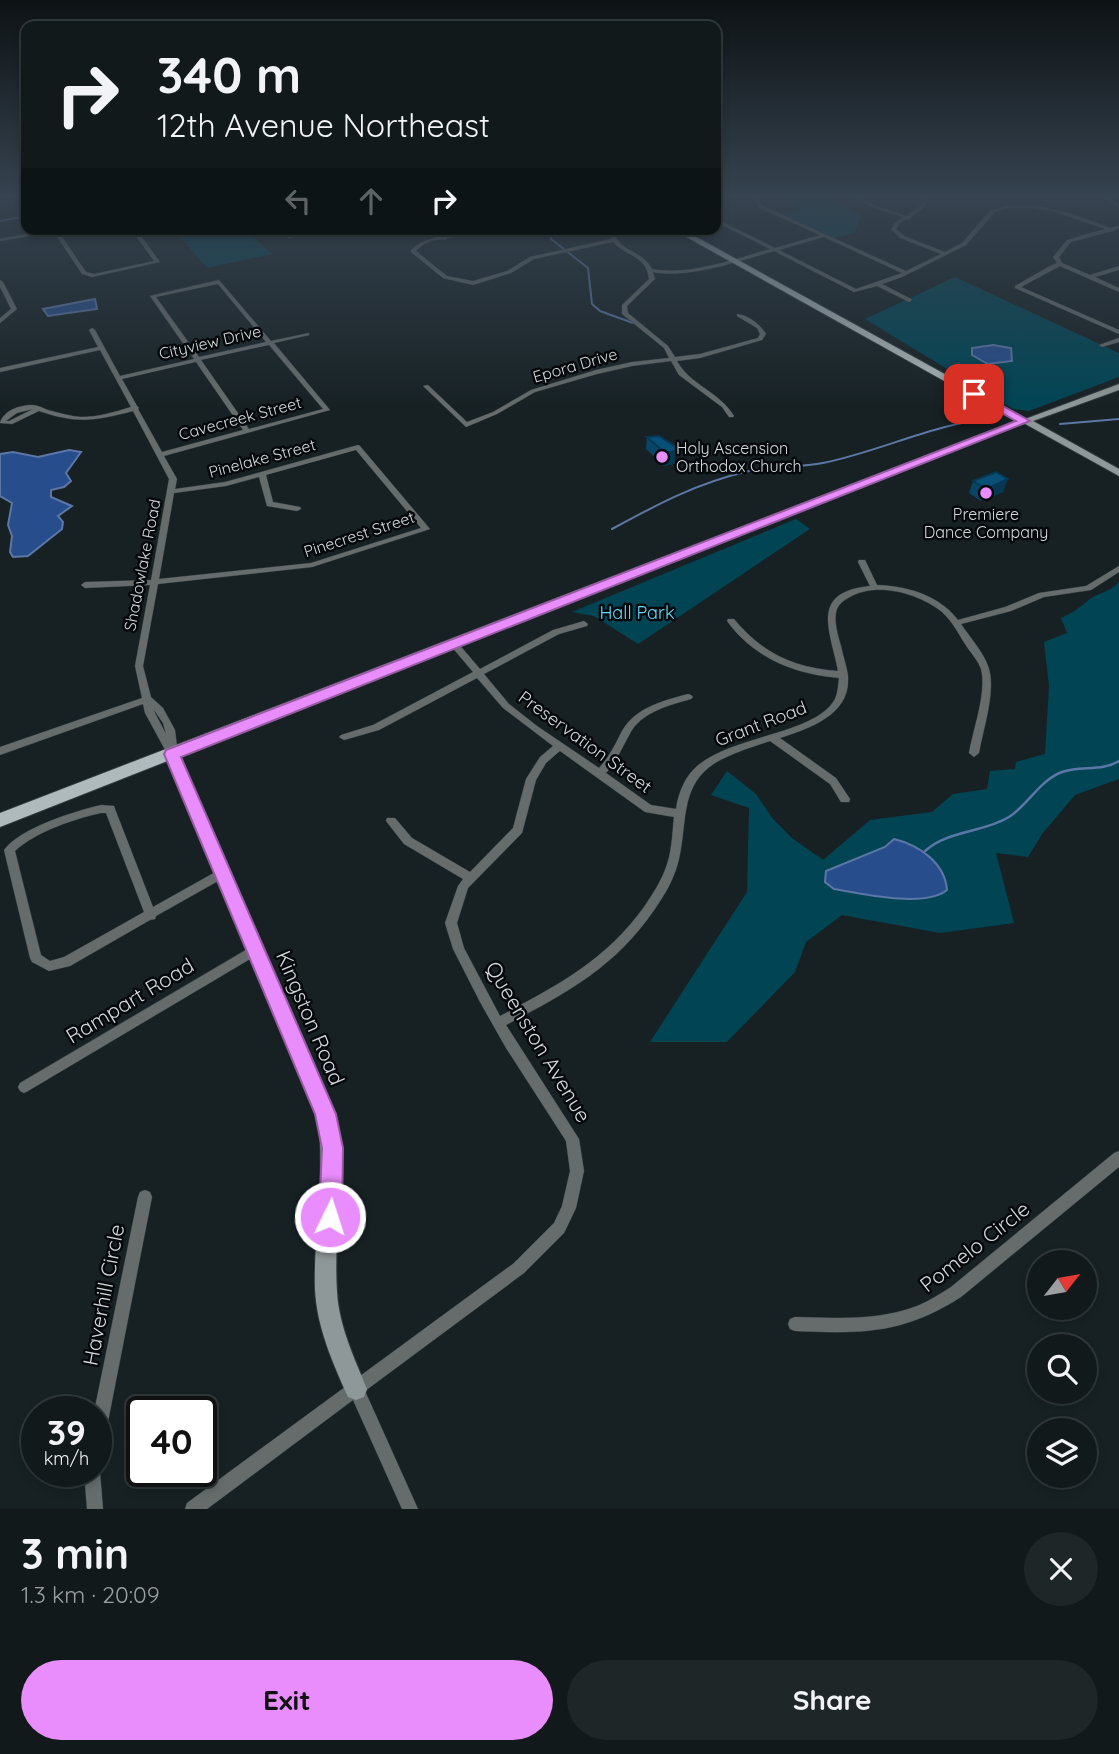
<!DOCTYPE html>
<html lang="en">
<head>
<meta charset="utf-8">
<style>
  :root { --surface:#11191b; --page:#1e2628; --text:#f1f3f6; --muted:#9ca0a3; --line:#30383a; --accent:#ea8dfc }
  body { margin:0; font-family:Quicksand,sans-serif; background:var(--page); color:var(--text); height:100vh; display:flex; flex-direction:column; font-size:26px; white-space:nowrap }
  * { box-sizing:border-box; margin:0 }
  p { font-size:23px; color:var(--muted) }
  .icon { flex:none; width:38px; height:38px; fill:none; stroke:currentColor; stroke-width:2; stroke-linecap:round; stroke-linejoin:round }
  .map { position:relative; height:1509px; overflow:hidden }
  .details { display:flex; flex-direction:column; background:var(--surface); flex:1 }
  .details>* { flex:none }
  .top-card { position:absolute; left:21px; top:21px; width:700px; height:214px; border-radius:14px; box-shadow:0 4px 10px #0003,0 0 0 2px var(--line); background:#11191b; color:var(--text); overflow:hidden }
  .needle { width:46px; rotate:59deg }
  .fabs { position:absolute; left:1027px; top:1250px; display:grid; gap:14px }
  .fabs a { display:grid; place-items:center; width:70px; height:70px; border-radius:50%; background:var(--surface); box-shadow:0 4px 10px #0003,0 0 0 2px var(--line); font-size:35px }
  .speed { position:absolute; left:21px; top:1396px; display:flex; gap:14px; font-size:35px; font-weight:700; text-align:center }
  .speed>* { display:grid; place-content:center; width:91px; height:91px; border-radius:50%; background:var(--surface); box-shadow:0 4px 10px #0003,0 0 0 2px var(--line); line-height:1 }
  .speed small { font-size:18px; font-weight:400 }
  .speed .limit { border:4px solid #111; border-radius:10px; background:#fff; color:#111 }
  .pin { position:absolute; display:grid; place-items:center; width:60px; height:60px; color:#fff; margin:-30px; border-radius:14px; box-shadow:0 4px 10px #0006 }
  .me { position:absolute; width:77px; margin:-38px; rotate:4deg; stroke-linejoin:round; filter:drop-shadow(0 0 5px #0008) }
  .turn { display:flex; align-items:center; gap:24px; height:147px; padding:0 21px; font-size:32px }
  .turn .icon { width:91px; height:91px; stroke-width:2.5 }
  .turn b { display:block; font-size:49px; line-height:60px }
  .lanes { display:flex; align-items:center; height:66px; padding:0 21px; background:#0003; justify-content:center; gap:35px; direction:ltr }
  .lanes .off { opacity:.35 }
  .round { display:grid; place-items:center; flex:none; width:74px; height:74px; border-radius:37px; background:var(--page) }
  .head { display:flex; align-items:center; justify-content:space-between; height:119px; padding:0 21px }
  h1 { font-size:42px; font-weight:700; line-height:52px }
  .cta { display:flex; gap:14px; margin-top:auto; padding:14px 21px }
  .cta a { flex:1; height:80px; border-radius:42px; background:var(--accent); color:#111; font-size:28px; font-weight:700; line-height:80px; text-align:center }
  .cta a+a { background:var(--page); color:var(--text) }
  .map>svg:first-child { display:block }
  .green { fill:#014555; fill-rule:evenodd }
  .water { fill:#284d8d; stroke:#5c77a5; stroke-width:2 }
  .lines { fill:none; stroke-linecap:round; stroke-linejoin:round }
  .stream-far1 { stroke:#5c77a5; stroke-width:2 }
  .stream { stroke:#5c77a5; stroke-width:2.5 }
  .street-casing { stroke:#313b3e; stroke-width:1 }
  .secondary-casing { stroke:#313b3e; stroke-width:2 }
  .primary-casing { stroke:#313b3e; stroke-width:2 }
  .street { fill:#666c6c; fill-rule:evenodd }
  .secondary { fill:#8f9898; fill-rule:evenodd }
  .primary { fill:#aebabb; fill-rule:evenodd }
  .wall { fill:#084567 }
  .shaded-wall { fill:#063854 }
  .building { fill:#095078; stroke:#063854; stroke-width:2 }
  .route { fill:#ea8dfc; stroke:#985ca4; stroke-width:2 }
  .poi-dot { fill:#ea8dfc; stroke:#06090b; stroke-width:2.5 }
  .labels { text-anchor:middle; stroke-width:5; stroke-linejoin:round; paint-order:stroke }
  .far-street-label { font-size:16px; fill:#d4dadc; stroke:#06090b }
  .far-poi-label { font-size:16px; fill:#d4dadc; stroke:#06090b; text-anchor:start }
  .park-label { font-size:18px; fill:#65dafd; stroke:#06090b }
  .street-label { font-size:18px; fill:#d4dadc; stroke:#06090b }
  .near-street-label { font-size:21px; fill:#d4dadc; stroke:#06090b }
</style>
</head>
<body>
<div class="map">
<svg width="1119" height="1509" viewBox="0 0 1119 1509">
  <rect width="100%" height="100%" fill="#172124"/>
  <g class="green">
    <polygon points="794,198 828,198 861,215 855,233 834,238 783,214 801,209 785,200"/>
    <polygon points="173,229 215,229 232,234 247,231 272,254 207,268"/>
    <polygon points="955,277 1119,353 1119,377 1029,411 1013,409 865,319"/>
    <polygon points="796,519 810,529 638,644 594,616 572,612"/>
    <path d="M1119 582V779L1075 795 1042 834 1028 857 996 853 1014 923 940 933 842 915 806 942 795 972 727 1042H650L747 892 749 808 711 795 727 771 756 794 773 819 792 838 823 860 870 820 932 812 953 794 987 789 990 771 1015 769 1016 762 1045 754 1049 686 1044 642 1067 633 1061 618C1073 613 1080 607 1090 599 1100 592 1110 592 1119 582ZM908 844 944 874 947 890C914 908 871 894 834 889L827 884 826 871 885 847Z"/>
  </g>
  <g class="water">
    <polygon points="95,299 97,309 48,316 43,309"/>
    <polygon points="993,345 1011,348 1012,361 988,364 972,355 972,348"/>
    <polygon points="69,450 81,452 66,473 71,481 64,487 51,490 51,497 72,506 58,516 63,522 62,529 28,556 13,557 10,552 12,536 8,525 12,503 0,496 0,454 13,452 38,457"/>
    <path d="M894 839C919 845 945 863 947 890 926 908 862 894 834 889L825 882 826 871 885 847Z"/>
  </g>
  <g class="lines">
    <g class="stream-far1">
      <polyline points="0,221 26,216"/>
      <polyline points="549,229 551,239 588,268 592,304 600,311 633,323"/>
      <polyline points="1060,424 1119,419"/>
      <path d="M612 529C658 504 697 483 749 471 773 465 799 468 823 463 883 451 936 422 998 418"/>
    </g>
    <path class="stream" d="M925 851C948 830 983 833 1009 817 1028 805 1040 780 1062 772 1081 765 1101 772 1119 761"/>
    <defs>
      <g id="street">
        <path d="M754 198H758L763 206 906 271 941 254 900 238 891 229 895 223 903 217 868 206 859 198H863L872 204 906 216 919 207 925 198H929L922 209 911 217V219C904 219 899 223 896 229L904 236 945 252 962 243 991 210 1007 206H1038L1070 213 1110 228 1119 226V228L1113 231 1071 242 1059 257 1062 263 1090 275 1119 266V270L1095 277 1119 288V292L1060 266 1021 287 1119 330V334L1015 288V286L1048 267 1057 263 1053 257 1067 240 1105 229 1052 211 1022 207 1008 208 995 212 966 245 902 277 882 284 911 299 912 300 909 302 877 286 854 292 774 251C741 261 687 279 653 272L655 279 627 306 628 313 668 346 675 357 700 354 758 338 760 334 757 328 737 316V314C748 315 760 324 766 334L762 340 700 358 677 361C691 386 719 391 734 416L733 417H729L722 407 679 375 671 361 632 366 597 374 535 392 497 414 466 427 423 386 428 385 467 422 493 412 531 390 596 370 632 362 669 358 664 348 622 314V305L649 279C646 255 627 257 613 242L534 259 511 273 473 285 443 278 411 252V250C419 242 428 239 439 237L431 229H436L444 236 486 229 476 234 447 238 445 240C435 238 423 243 416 251L447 276 473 281 507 271 530 257 611 239 609 229H613C618 253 642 249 652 269 688 276 735 259 770 249L716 222V219L775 248 820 235 759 208ZM824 237 902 273 856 289 779 250Z"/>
        <polygon points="1105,198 1109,198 1119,205 1119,208"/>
        <polygon points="51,229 62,229 58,231 86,272 94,274 154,261 131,229 136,229 160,262 92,277 82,274 54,232 0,241 0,239"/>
        <polygon points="278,229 283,229 290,235 317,229 326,229 289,238"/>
        <polygon points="0,280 3,282 17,309 0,323 0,318 11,309 0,287"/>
        <path d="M219 280 271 341 309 333V335L274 343 330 410 164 456 177 479 175 489 225 482 358 445 360 446 430 529 312 567 158 584 143 666 151 697 163 708 175 730 177 746 175 757H169L145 713 143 704 0 755V747L142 698 135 666 150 585 85 588 81 585 85 582 151 580 169 479 133 411C95 421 77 424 39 411L12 424 0 423C3 411 19 405 32 405 37 405 43 408 48 410 59 413 70 416 81 417 98 417 115 412 131 407L100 350 0 372V368L98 347 89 330 92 328 95 330 120 376 194 359 150 296ZM218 284 266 342 199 357 156 297ZM269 345 323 409 249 429 201 360ZM196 362 243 430 162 452 138 409 139 408 137 406 122 379ZM33 409 9 421H6L17 413ZM356 450 421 528 311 563 159 579 174 493 226 486 259 477 267 506 297 511 301 509 300 507 273 502 266 475ZM154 710 163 723 166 734 155 713Z"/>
        <polygon points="1119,338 1119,342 1102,347 1099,345"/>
        <path d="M859 560H865L877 585C907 586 939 595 958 620L1005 607 1039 593 1086 586 1119 566V572L1091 590 1044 597 1011 611 961 624C969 636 984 653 988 666 997 689 983 729 979 753L974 757 969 753C973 729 987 693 981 669 978 661 972 654 967 647 959 635 953 622 942 612 918 593 876 581 848 598 843 601 839 604 837 609 833 620 838 635 841 646 843 656 847 667 848 676 851 715 810 728 780 738L836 778 850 799 849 802H841L830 784 770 741C752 747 732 753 715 763 681 785 687 819 680 854 677 870 671 884 662 898 621 964 572 990 506 1025L579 1139 584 1171 576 1208 564 1233 524 1273 365 1391 418 1509H402L353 1400 207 1509H185L187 1503 514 1263 554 1223 562 1206 570 1171 566 1141 506 1048 480 1002 453 949 445 923 458 886 463 879 404 844 386 821 387 818H395L412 838 470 872 513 828 526 779 540 757 553 746 503 708 477 678 379 730 344 740 339 737 341 735 373 725 473 672 451 646 450 644 451 642H457L480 669 553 630 584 621 588 624 587 626 559 634 484 674 509 704 537 726 599 768C609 757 615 745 622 731 636 707 663 701 688 694L691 695 693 697 691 699C670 705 645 711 632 730 623 745 618 760 606 773L651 805 676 809C678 795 683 781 693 770 726 735 815 736 835 699 838 692 838 685 839 678 794 674 754 658 727 621L728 619H734C762 653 794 668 838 671 831 632 808 592 870 586L858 562ZM560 751 645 812 674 817C672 835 672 853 665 870 660 883 652 895 644 907 605 961 558 985 500 1016L464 948 457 923 468 888 522 833 536 780 546 763Z"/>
        <path d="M101 805 114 806 115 809 153 907 219 870 223 869 227 870 228 873 227 876 156 916 155 919 150 920 70 966 49 971 32 962 30 958 4 850C20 828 75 811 101 805ZM101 813H106L144 912 64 957 50 961 41 955 15 851C35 832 74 819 101 813Z"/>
        <polygon points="256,944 260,945 262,949 260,953 28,1091 24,1093 20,1091 18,1087 20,1083"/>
        <path d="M1119 1151V1167L961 1297C903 1334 862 1334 795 1331L790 1329 788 1324 790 1319 795 1317C835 1318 878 1321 917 1306 929 1301 940 1294 951 1287L1114 1153Z"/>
        <polygon points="145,1190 150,1192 152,1197 104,1442 102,1448 96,1450 96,1412 94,1412 138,1197 140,1192"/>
        <polygon points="96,1466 100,1472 103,1509 87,1509 84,1472 96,1472"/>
      </g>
      <g id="secondary">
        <polygon points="1119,384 1119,390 1033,421 1119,469 1119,476 1020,421"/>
        <path d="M172 749 179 754 335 1114C347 1174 333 1232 337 1292 339 1326 354 1357 367 1389L364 1397 356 1400 348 1397C333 1363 317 1328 315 1290 313 1231 327 1174 317 1114L165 754Z"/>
      </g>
      <polygon id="primary" points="672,229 682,229 1030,421 0,827 0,813 1016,421"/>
    </defs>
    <use href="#street" class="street-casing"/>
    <use href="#secondary" class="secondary-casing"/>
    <use href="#primary" class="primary-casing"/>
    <use href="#street" class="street"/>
    <use href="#secondary" class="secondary"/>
    <use href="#primary" class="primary"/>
  </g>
  <g class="wall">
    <polygon points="647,437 675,460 674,464 664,466 646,449"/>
    <polygon points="973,481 1003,492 981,501 969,493"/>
  </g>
  <g class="shaded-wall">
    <polygon points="676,447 674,464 664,466 665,453"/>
    <polygon points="1008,479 1003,492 981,501 986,489"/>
  </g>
  <g class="building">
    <polygon points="659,436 676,447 675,451 665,453 647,437"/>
    <polygon points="996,472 1008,479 986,489 973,481"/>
  </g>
  <linearGradient id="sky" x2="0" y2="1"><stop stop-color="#0d1214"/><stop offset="0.48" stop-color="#364350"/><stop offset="1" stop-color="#364350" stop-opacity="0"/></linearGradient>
  <rect width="1119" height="409" fill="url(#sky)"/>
  <polygon class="route" points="971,392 978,392 1030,421 181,757 336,1114 343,1148 342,1217 338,1225 330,1229 322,1225 319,1217 322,1148 315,1114 164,754 166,750 1016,421 971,396"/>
  <g class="poi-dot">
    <circle cx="662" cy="457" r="7"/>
    <circle cx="986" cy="493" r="7"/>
  </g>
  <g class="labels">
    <g class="far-street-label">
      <text transform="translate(210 342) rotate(-13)" y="6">Cityview Drive</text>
      <text transform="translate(575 365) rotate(-16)" y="6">Epora Drive</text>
      <text transform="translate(240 418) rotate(-15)" y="6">Cavecreek Street</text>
      <text transform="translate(262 458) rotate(-15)" y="6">Pinelake Street</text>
      <text transform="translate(359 534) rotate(-18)" y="6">Pinecrest Street</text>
      <text transform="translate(142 565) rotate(-79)" y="6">Shadowlake Road</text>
    </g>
    <g class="far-poi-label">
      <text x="676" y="454">Holy Ascension<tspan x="676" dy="18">Orthodox Church</tspan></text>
      <text x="986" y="520" text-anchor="middle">Premiere<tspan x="986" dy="18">Dance Company</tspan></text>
    </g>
    <g class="park-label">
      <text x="637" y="619">Hall Park</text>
    </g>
    <g class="street-label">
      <text transform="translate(761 724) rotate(-21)" y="6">Grant Road</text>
      <text transform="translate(585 742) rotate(36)" y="6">Preservation Street</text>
    </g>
    <g class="near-street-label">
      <text transform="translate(130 1001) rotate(-31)" y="7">Rampart Road</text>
      <text transform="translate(310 1018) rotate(67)" y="7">Kingston Road</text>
      <text transform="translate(538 1042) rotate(59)" y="7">Queenston Avenue</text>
      <text transform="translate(975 1247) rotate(-38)" y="7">Pomelo Circle</text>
      <text transform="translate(104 1295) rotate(-79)" y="7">Haverhill Circle</text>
    </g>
  </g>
</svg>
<div class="fabs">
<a><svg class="needle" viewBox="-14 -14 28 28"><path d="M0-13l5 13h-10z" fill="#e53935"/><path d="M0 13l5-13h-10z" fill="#9ca0a3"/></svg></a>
<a><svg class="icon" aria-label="search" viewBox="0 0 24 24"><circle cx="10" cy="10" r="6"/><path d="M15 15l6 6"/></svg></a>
<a><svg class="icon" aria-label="layers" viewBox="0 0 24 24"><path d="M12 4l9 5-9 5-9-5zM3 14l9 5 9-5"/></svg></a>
</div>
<div class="speed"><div>39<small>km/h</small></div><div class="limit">40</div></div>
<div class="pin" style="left:974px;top:394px;background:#d93025"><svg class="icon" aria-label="arrive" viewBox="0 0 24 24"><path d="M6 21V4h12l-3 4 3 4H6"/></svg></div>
<svg class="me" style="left:330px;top:1217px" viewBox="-20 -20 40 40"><circle r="17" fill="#ea8dfc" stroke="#fff" stroke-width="3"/><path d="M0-11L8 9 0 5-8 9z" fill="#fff"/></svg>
<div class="top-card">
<div class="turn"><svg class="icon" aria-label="right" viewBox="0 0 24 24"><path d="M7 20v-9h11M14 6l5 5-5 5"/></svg><div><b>340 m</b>12th Avenue Northeast</div></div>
<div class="lanes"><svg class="icon off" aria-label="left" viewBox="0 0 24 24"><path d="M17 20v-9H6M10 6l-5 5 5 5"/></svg><svg class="icon off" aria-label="ahead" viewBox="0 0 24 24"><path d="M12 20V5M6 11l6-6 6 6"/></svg><svg class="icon" aria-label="right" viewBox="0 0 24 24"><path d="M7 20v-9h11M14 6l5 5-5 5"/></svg></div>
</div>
</div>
<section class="details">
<div class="head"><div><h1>3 min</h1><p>1.3 km · 20:09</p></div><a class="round"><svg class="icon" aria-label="close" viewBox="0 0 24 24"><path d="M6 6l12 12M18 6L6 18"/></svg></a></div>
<div class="cta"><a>Exit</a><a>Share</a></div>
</section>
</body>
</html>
